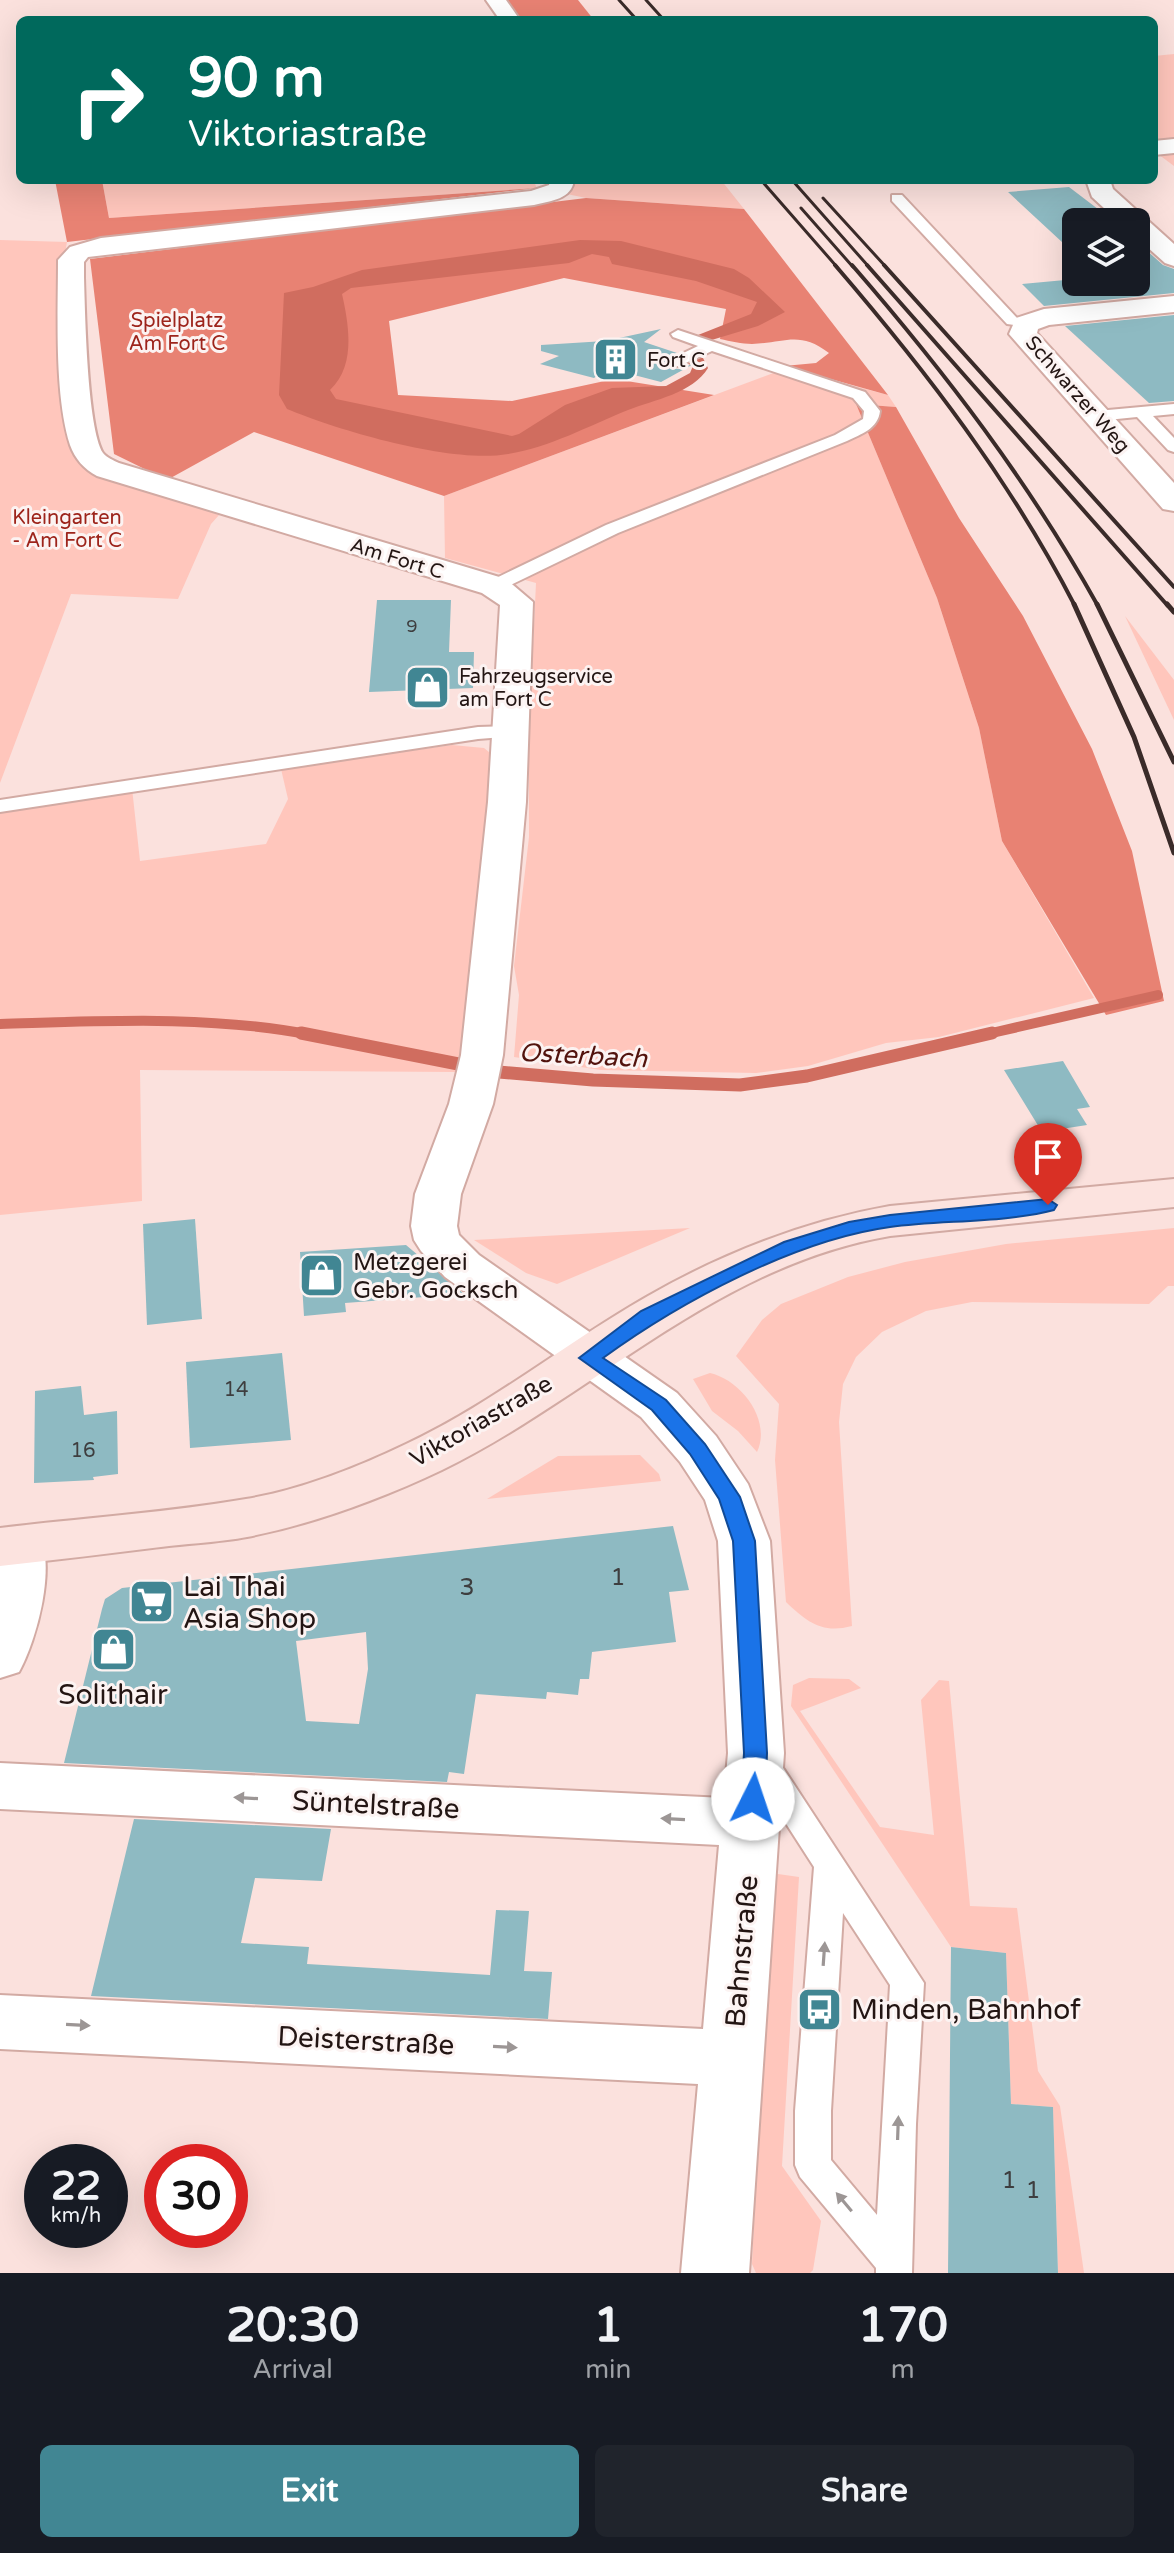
<!DOCTYPE html>
<html lang="en">
<head>
<meta charset="utf-8">
<style>
  :root { --surface:#171b24; --page:#20242c; --text:#f1f3f6; --muted:#9ea1a6; --accent:#418693 }
  body { margin:0; font-family:"Varela Round",sans-serif; background:var(--page); color:var(--text); height:100vh; display:flex; flex-direction:column; font-size:30px; white-space:nowrap }
  * { box-sizing:border-box; margin:0 }
  p { font-size:26px; color:var(--muted) }
  .icon { flex:none; width:44px; height:44px; fill:none; stroke:currentColor; stroke-width:2; stroke-linecap:round; stroke-linejoin:round }
  .map { position:relative; height:2273px; overflow:hidden }
  .drawer { display:flex; flex-direction:column; background:var(--surface); flex:1 }
  .drawer>* { flex:none }
  .top-card { position:absolute; left:16px; top:16px; width:1142px; height:168px; border-radius:12px; box-shadow:0 8px 32px #0002; background:#00695c; color:#fff; overflow:hidden }
  .tools { position:absolute; left:1062px; top:208px; display:grid; gap:16px }
  .tools a { display:grid; place-items:center; width:88px; height:88px; border-radius:12px; background:var(--surface); box-shadow:0 8px 32px #0002; font-size:40px }
  .speed { position:absolute; left:24px; top:2144px; display:flex; gap:16px; font-size:40px; font-weight:700; text-align:center }
  .speed>* { display:grid; place-content:center; width:104px; height:104px; border-radius:50%; background:var(--surface); box-shadow:0 8px 32px #0002; line-height:1 }
  .speed small { font-size:20px; font-weight:400 }
  .speed .limit { border:12px solid #d22; background:#fff; color:#111 }
  .pin { position:absolute; display:grid; place-items:center; width:68px; height:68px; color:#fff; margin:-82px -34px; border-radius:50% 50% 50% 0; rotate:-45deg; box-shadow:0 0 8px #0007 }
  .pin .icon { rotate:45deg }
  .me { position:absolute; width:88px; margin:-44px; rotate:4deg; stroke-linejoin:round; filter:drop-shadow(0 0 6px #0008) }
  .turn { display:flex; align-items:center; gap:28px; height:168px; padding:0 40px; font-size:36px }
  .turn .icon { width:104px; height:104px; stroke-width:2.5 }
  .turn b { display:block; font-size:56px; line-height:68px }
  .eta { display:flex; justify-content:space-evenly; align-items:center; height:136px; text-align:center }
  .eta b { font-size:48px; font-weight:700; line-height:56px }
  .cta { display:flex; gap:16px; margin-top:auto; padding:16px 40px }
  .cta a { flex:1; height:92px; border-radius:12px; background:var(--accent); color:#fff; font-size:32px; font-weight:700; line-height:92px; text-align:center }
  .cta a+a { background:var(--page); color:var(--text) }
  .map>svg:first-child { display:block }
  .green { fill:#ffc6bc }
  .forest { fill:#e88273 }
  .water { fill:#d06d5f }
  .lines { fill:none; stroke-linecap:round; stroke-linejoin:round }
  .stream-far1 { stroke:#d06d5f; stroke-width:10 }
  .stream { stroke:#d06d5f; stroke-width:13 }
  .building { fill:#8ebac2; fill-rule:evenodd }
  .lane-casing { stroke:#d2aaa3; stroke-width:4 }
  .street-casing { stroke:#d2aaa3; stroke-width:4 }
  .secondary-casing { stroke:#d2aaa3; stroke-width:4 }
  .lane { fill:#fff; fill-rule:evenodd }
  .street { fill:#fff; fill-rule:evenodd }
  .secondary { fill:#fce3df; fill-rule:evenodd }
  .rail-far2 { stroke:#3a2b29; stroke-width:3 }
  .rail-far1 { stroke:#3a2b29; stroke-width:4 }
  .rail { stroke:#3a2b29; stroke-width:5 }
  .oneway { fill:#9c9695 }
  .route { fill:#1a73e8; stroke:#114b97; stroke-width:2 }
  .labels { text-anchor:middle; stroke-width:6; stroke-linejoin:round; paint-order:stroke }
  .far-number-label { font-size:18px; fill:#3e3e3f }
  .far-park-label { font-size:20px; fill:#9d241b; stroke:#fcf3f2 }
  .far-poi-label { font-size:20px; fill:#231513; stroke:#fcf3f2; text-anchor:start }
  .far-street-label { font-size:20px; fill:#231513; stroke:#fcf3f2 }
  .number-label { font-size:20px; fill:#3e3e3f }
  .poi-label { font-size:24px; fill:#231513; stroke:#fcf3f2; text-anchor:start }
  .street-label { font-size:24px; fill:#231513; stroke:#fcf3f2 }
  .near-number-label { font-size:24px; fill:#3e3e3f }
  .water-label { font-size:26px; font-style:italic; fill:#52130d; stroke:#fcf3f2 }
  .near-poi-label { font-size:28px; fill:#231513; stroke:#fcf3f2; text-anchor:start }
  .near-street-label { font-size:28px; fill:#231513; stroke:#fcf3f2 }
</style>
</head>
<body>
<div class="map">
<svg width="1174" height="2273" viewBox="0 0 1174 2273">
  <rect width="100%" height="100%" fill="#fbe1dd"/>
  <g class="green">
    <polygon points="1174,54 1174,166 1154,151 1154,56"/>
    <polygon points="102,180 533,180 537,188 109,218"/>
    <polygon points="566,180 721,180 744,209 586,198 562,193"/>
    <polygon points="0,240 67,242 61,278 71,442 80,465 219,515 211,524 178,599 71,594 0,783"/>
    <polygon points="787,368 888,395 896,407 856,404 937,598 979,728 1002,841 1094,998 939,1037 886,1043 808,1066 756,1073 601,1070 514,1057 519,995 514,966 529,837 529,729 536,583 445,558 444,496"/>
    <polygon points="1125,616 1174,680 1174,720"/>
    <polygon points="452,745 484,748 495,757 467,1034 456,1072 140,1070 142,1201 0,1215 0,799 131,779 140,861 266,844 288,799 281,769"/>
    <polygon points="690,1228 557,1284 526,1273 474,1240"/>
    <path d="M1174 1228V1286H1168L1149 1304 972 1302 926 1311 882 1332 856 1357 843 1384 839 1422 852 1626C822 1634 807 1622 786 1602L775 1460 779 1404 736 1356 762 1320 781 1304 848 1277 905 1262 1006 1244Z"/>
    <path d="M710 1373C741 1380 772 1420 757 1452L738 1431 712 1411 693 1379Z"/>
    <polygon points="640,1455 659,1474 661,1481 487,1499 558,1456"/>
    <polygon points="809,1678 849,1679 861,1688 800,1711 880,1827 934,1835 921,1700 939,1680 949,1681 970,1906 1017,1908 1038,2071 1060,2106 1084,2273 1058,2273 1053,2107 1011,2104 1006,1953 951,1947 791,1706 793,1685"/>
    <polygon points="771,1873 799,1877 782,2166 821,2221 813,2270 810,2273 756,2273 752,2264"/>
  </g>
  <g class="forest">
    <polygon points="500,0 578,0 594,20 514,20"/>
    <polygon points="55,180 102,180 109,218 537,188 67,242"/>
    <path d="M586 198 744 209 888 395 784 366 816 363 829 353C799 330 785 343 752 344 742 344 730 341 720 339L726 309 564 278 389 321 398 395 512 401 614 379 714 395 444 496 254 432 167 480 114 454 90 259Z"/>
    <polygon points="856,404 896,407 959,518 1023,616 1092,749 1132,851 1164,1001 1106,1015 1002,841 979,728 937,598"/>
  </g>
  <path class="water" d="M580 240 621 241 734 269 749 278 785 312 758 326 705 342 693 337 751 314 757 302 696 281 612 264 609 257 592 254 569 263 351 288 342 294C349 325 356 366 330 390L336 399 512 436 519 434 565 405 612 388 666 386 690 373 693 366 684 362 694 356 703 358 708 368C693 393 654 400 628 410 588 426 551 447 508 454 452 464 340 431 287 409L279 395 284 293 313 287 362 270Z"/>
  <g class="lines">
    <g class="stream-far1">
      <path d="M0 1024C104 1021 209 1015 312 1035"/>
      <polyline points="983,1035 1158,995"/>
    </g>
    <polyline class="stream" points="301,1033 499,1072 593,1080 740,1085 807,1076 992,1033"/>
  </g>
  <g class="building">
    <polygon points="1069,187 1115,222 1076,222 1076,255 1008,192"/>
    <polygon points="1136,241 1163,265 1174,269 1174,293 1044,306 1022,284 1076,279 1076,282 1136,282"/>
    <polygon points="1174,315 1174,401 1149,403 1065,326"/>
    <polygon points="661,329 644,342 677,353 668,357 667,368 680,369 699,361 661,382 607,368 594,378 540,364 559,356 541,351 541,345 605,341"/>
    <polygon points="377,600 451,600 449,652 474,652 473,688 369,692"/>
    <polygon points="1063,1061 1090,1107 1077,1109 1087,1125 1042,1132 1004,1070"/>
    <polygon points="195,1219 202,1319 147,1325 143,1224"/>
    <polygon points="406,1245 464,1294 345,1303 346,1312 304,1316 300,1252"/>
    <polygon points="282,1353 291,1440 190,1448 186,1362"/>
    <polygon points="81,1386 84,1415 117,1411 118,1474 93,1477 94,1480 34,1483 35,1391"/>
    <path d="M673 1526 689 1590 669 1592 676 1642 592 1652 589 1679H580L578 1695 547 1692 546 1699 476 1694 464 1774 449 1772 447 1782 64 1763 102 1609 105 1599 122 1588ZM366 1632 368 1669 359 1724 306 1721 296 1641Z"/>
    <polygon points="134,1819 331,1829 322,1881 255,1878 241,1943 309,1947 307,1964 490,1975 496,1910 529,1911 524,1971 552,1972 548,2019 91,1996"/>
    <polygon points="951,1947 1006,1953 1011,2104 1053,2107 1058,2273 948,2273"/>
  </g>
  <g class="lines">
    <defs>
      <g id="lane">
        <polygon points="892,195 902,195 1017,318 1031,321 1031,327 1007,324 892,201"/>
        <path d="M678 330 865 392 880 411C878 429 861 434 847 441L618 533 500 590H488L485 586 488 582 606 525 835 435 863 419 864 411 853 398 712 351 679 366H669V360L698 346 673 337 671 334Z"/>
        <polygon points="1174,404 1174,414 1153,416 1174,438 1174,452 1168,450 1137,417 1097,421 1089,416 1097,411"/>
        <polygon points="511,726 518,728 521,732 518,736 478,739 0,812 0,800 478,727"/>
        <path d="M765 1754 776 1757 924 1983 916 2124 912 2273H876V2268L800 2177 795 2165V2111L814 1867 749 1766 754 1757ZM843 1913 890 1985 877 2215 831 2160V2111Z"/>
      </g>
      <g id="street">
        <polygon points="486,0 506,0 520,20 500,20"/>
        <polygon points="1174,139 1174,153 1154,155 1154,141"/>
        <path d="M550 180H574C572 199 551 201 534 205L88 257 84 262V277C85 310 87 428 103 453 107 458 113 460 119 463L506 579 533 602 526 802 503 1055 493 1104 461 1194 457 1226 459 1235 479 1255 677 1393 716 1436 748 1484 770 1541 784 1753 749 2273H681L698 2084 0 2049V1995L703 2029 719 1845 0 1809V1763L724 1798 728 1753 718 1541 705 1500 680 1462 641 1417 445 1277 421 1251 414 1240 411 1226 415 1194 449 1104 461 1055 488 802 500 605 482 593 97 476C84 469 75 459 70 445 54 394 58 314 58 260L70 247 101 238 531 191 549 185Z"/>
        <polygon points="1086,180 1110,180 1113,189 1174,244 1174,266 1165,263 1136,237 1136,222 1119,222 1092,197"/>
        <polygon points="1174,296 1174,312 1049,325 1038,329 1037,333 1174,483 1174,511 1163,509 1009,334 1016,318 1044,309"/>
        <path d="M19 1526 38 1531C57 1565 37 1639 19 1672L0 1678V1532Z"/>
      </g>
      <path id="secondary" d="M1174 1179V1207L890 1236C715 1266 595 1395 442 1470 381 1499 313 1524 247 1537 221 1542 195 1543 169 1546 112 1553 56 1560 0 1566V1528C82 1518 165 1513 246 1499 300 1490 356 1468 406 1444 492 1404 565 1343 648 1296 723 1253 805 1221 890 1206Z"/>
    </defs>
    <use href="#lane" class="lane-casing"/>
    <use href="#street" class="street-casing"/>
    <use href="#secondary" class="secondary-casing"/>
    <use href="#lane" class="lane"/>
    <use href="#street" class="street"/>
    <use href="#secondary" class="secondary"/>
    <g class="rail-far2">
      <polyline points="619,0 637,20"/>
      <polyline points="646,0 664,20"/>
      <polyline points="761,180 837,267"/>
      <polyline points="792,180 869,267"/>
      <polyline points="823,198 886,267"/>
      <polyline points="801,208 853,267"/>
    </g>
    <g class="rail-far1">
      <path d="M835 265C927 372 1010 480 1075 606"/>
      <path d="M852 265C945 372 1029 482 1098 606"/>
      <polyline points="867,265 1168,606"/>
      <polyline points="884,265 1174,587"/>
    </g>
    <g class="rail">
      <polyline points="1074,604 1134,737 1174,853"/>
      <polyline points="1097,604 1174,762"/>
      <polyline points="1167,604 1174,612"/>
    </g>
  </g>
  <defs><path id="oneway-solid" d="M-6-.8H1V-3.2L6.5 0L1 3.2V.8H-6Z" transform="scale(2)"/></defs>
  <g class="oneway">
    <use href="#oneway-solid" transform="translate(246 1798) rotate(-177)"/>
    <use href="#oneway-solid" transform="translate(673 1819) rotate(-177)"/>
    <use href="#oneway-solid" transform="translate(824 1954) rotate(-86)"/>
    <use href="#oneway-solid" transform="translate(78 2025) rotate(3)"/>
    <use href="#oneway-solid" transform="translate(505 2047) rotate(3)"/>
    <use href="#oneway-solid" transform="translate(898 2128) rotate(-88)"/>
    <use href="#oneway-solid" transform="translate(844 2202) rotate(-130)"/>
  </g>
  <path class="route" d="M1048 1199 1057 1205 1054 1210C1005 1223 942 1220 890 1227 795 1240 680 1302 603 1358L666 1400 705 1444 740 1497 755 1541 767 1753 765 1799 761 1806 753 1809 744 1806 741 1799 744 1753 733 1541 719 1499 690 1454 652 1410 579 1358 641 1311 784 1242 849 1222 890 1215Z"/>
  <defs>
    <symbol id="building-square" viewBox="-11 -11 22 22"><rect x="-9" y="-9" width="18" height="18" rx="4" fill="#418693" stroke="#fcf3f2"/><path d="M-4-6H4V6H1V3H-1V6H-4ZM-2.5-4.3h1.7v1.8h-1.7ZM.8-4.3h1.7v1.8H.8ZM-2.5-1h1.7V.8h-1.7ZM.8-1h1.7V.8H.8Z" fill="#fff"/></symbol>
    <symbol id="shop-square" viewBox="-11 -11 22 22"><rect x="-9" y="-9" width="18" height="18" rx="4" fill="#418693" stroke="#fcf3f2"/><path d="M-5-2.5h2.3a2.7 3.5 0 0 1 5.4 0H5L5.5 6h-11ZM-1.5-2.5h3a1.5 2.3 0 0 0-3 0Z" fill="#fff"/></symbol>
    <symbol id="supermarket-square" viewBox="-11 -11 22 22"><rect x="-9" y="-9" width="18" height="18" rx="4" fill="#418693" stroke="#fcf3f2"/><path d="M-6-5.5h2.5l.6 2H6L4.5 2H-2.5L-4.4-4H-6ZM-1.5 3.2a1.3 1.3 0 1 0 .1 0ZM3 3.2a1.3 1.3 0 1 0 .1 0Z" fill="#fff"/></symbol>
    <symbol id="bus-square" viewBox="-11 -11 22 22"><rect x="-9" y="-9" width="18" height="18" rx="4" fill="#418693" stroke="#fcf3f2"/><path d="M-5-6H5V4H4V6H2V4H-2V6H-4V4H-5ZM-3.5-4V0h7V-4ZM-3.5 1.2v1.5H-2V1.2ZM2 1.2v1.5H3.5V1.2Z" fill="#fff"/></symbol>
  </defs>
  <g fill-rule="evenodd">
    <use href="#building-square" x="590" y="334" width="51" height="51"/>
    <use href="#shop-square" x="402" y="662" width="51" height="51"/>
    <use href="#shop-square" x="296" y="1250" width="51" height="51"/>
    <use href="#supermarket-square" x="126" y="1576" width="51" height="51"/>
    <use href="#shop-square" x="88" y="1624" width="51" height="51"/>
    <use href="#bus-square" x="794" y="1984" width="51" height="51"/>
  </g>
  <g class="labels">
    <g class="far-number-label">
      <text x="412" y="632">9</text>
    </g>
    <g class="far-park-label">
      <text x="177" y="327">Spielplatz<tspan x="177" dy="23">Am Fort C</tspan></text>
      <text x="67" y="524">Kleingarten<tspan x="67" dy="23">- Am Fort C</tspan></text>
    </g>
    <g class="far-poi-label">
      <text x="647" y="367">Fort C</text>
      <text x="459" y="683">Fahrzeugservice<tspan x="459" dy="23">am Fort C</tspan></text>
    </g>
    <g class="far-street-label">
      <text transform="translate(1078 394) rotate(49)" y="7">Schwarzer Weg</text>
      <text transform="translate(397 558) rotate(17)" y="7">Am Fort C</text>
    </g>
    <g class="number-label">
      <text x="236" y="1396">14</text>
      <text x="83" y="1457">16</text>
    </g>
    <g class="poi-label">
      <text x="353" y="1270">Metzgerei<tspan x="353" dy="28">Gebr. Gocksch</tspan></text>
    </g>
    <g class="street-label">
      <text transform="translate(481 1421) rotate(-30)" y="8">Viktoriastraße</text>
    </g>
    <g class="near-number-label">
      <text x="618" y="1585">1</text>
      <text x="467" y="1595">3</text>
      <text x="1009" y="2188">1</text>
      <text x="1033" y="2198">1</text>
    </g>
    <g class="water-label">
      <text transform="translate(583 1055) rotate(3)" y="9">Osterbach</text>
    </g>
    <g class="near-poi-label">
      <text x="183" y="1596">Lai Thai<tspan x="183" dy="32">Asia Shop</tspan></text>
      <text x="113" y="1704" text-anchor="middle">Solithair</text>
      <text x="851" y="2019">Minden, Bahnhof</text>
    </g>
    <g class="near-street-label">
      <text transform="translate(376 1804) rotate(3)" y="10">Süntelstraße</text>
      <text transform="translate(741 1951) rotate(-85)" y="10">Bahnstraße</text>
      <text transform="translate(366 2040) rotate(3)" y="10">Deisterstraße</text>
    </g>
  </g>
</svg>
<div class="tools">
<a><svg class="icon" aria-label="layers" viewBox="0 0 24 24"><path d="M12 4l9 5-9 5-9-5zM3 14l9 5 9-5"/></svg></a>
</div>
<div class="speed"><div>22<small>km/h</small></div><div class="limit">30</div></div>
<div class="pin" style="left:1048px;top:1205px;background:#d93025"><svg class="icon" aria-label="arrive" viewBox="0 0 24 24"><path d="M6 21V4h12l-3 4 3 4H6"/></svg></div>
<svg class="me" style="left:753px;top:1799px" viewBox="-20 -20 40 40"><circle r="19" fill="#fff"/><path d="M0-13L10 11 0 6-10 11z" fill="#1a73e8"/></svg>
<div class="top-card">
<div class="turn"><svg class="icon" aria-label="right" viewBox="0 0 24 24"><path d="M7 20v-9h11M14 6l5 5-5 5"/></svg><div><b>90 m</b>Viktoriastraße</div></div>
</div>
</div>
<section class="drawer">
<div class="eta">
<div><b>20:30</b><p>Arrival</p></div>
<div><b>1</b><p>min</p></div>
<div><b>170</b><p>m</p></div>
</div>
<div class="cta"><a>Exit</a><a>Share</a></div>
</section>
</body>
</html>
